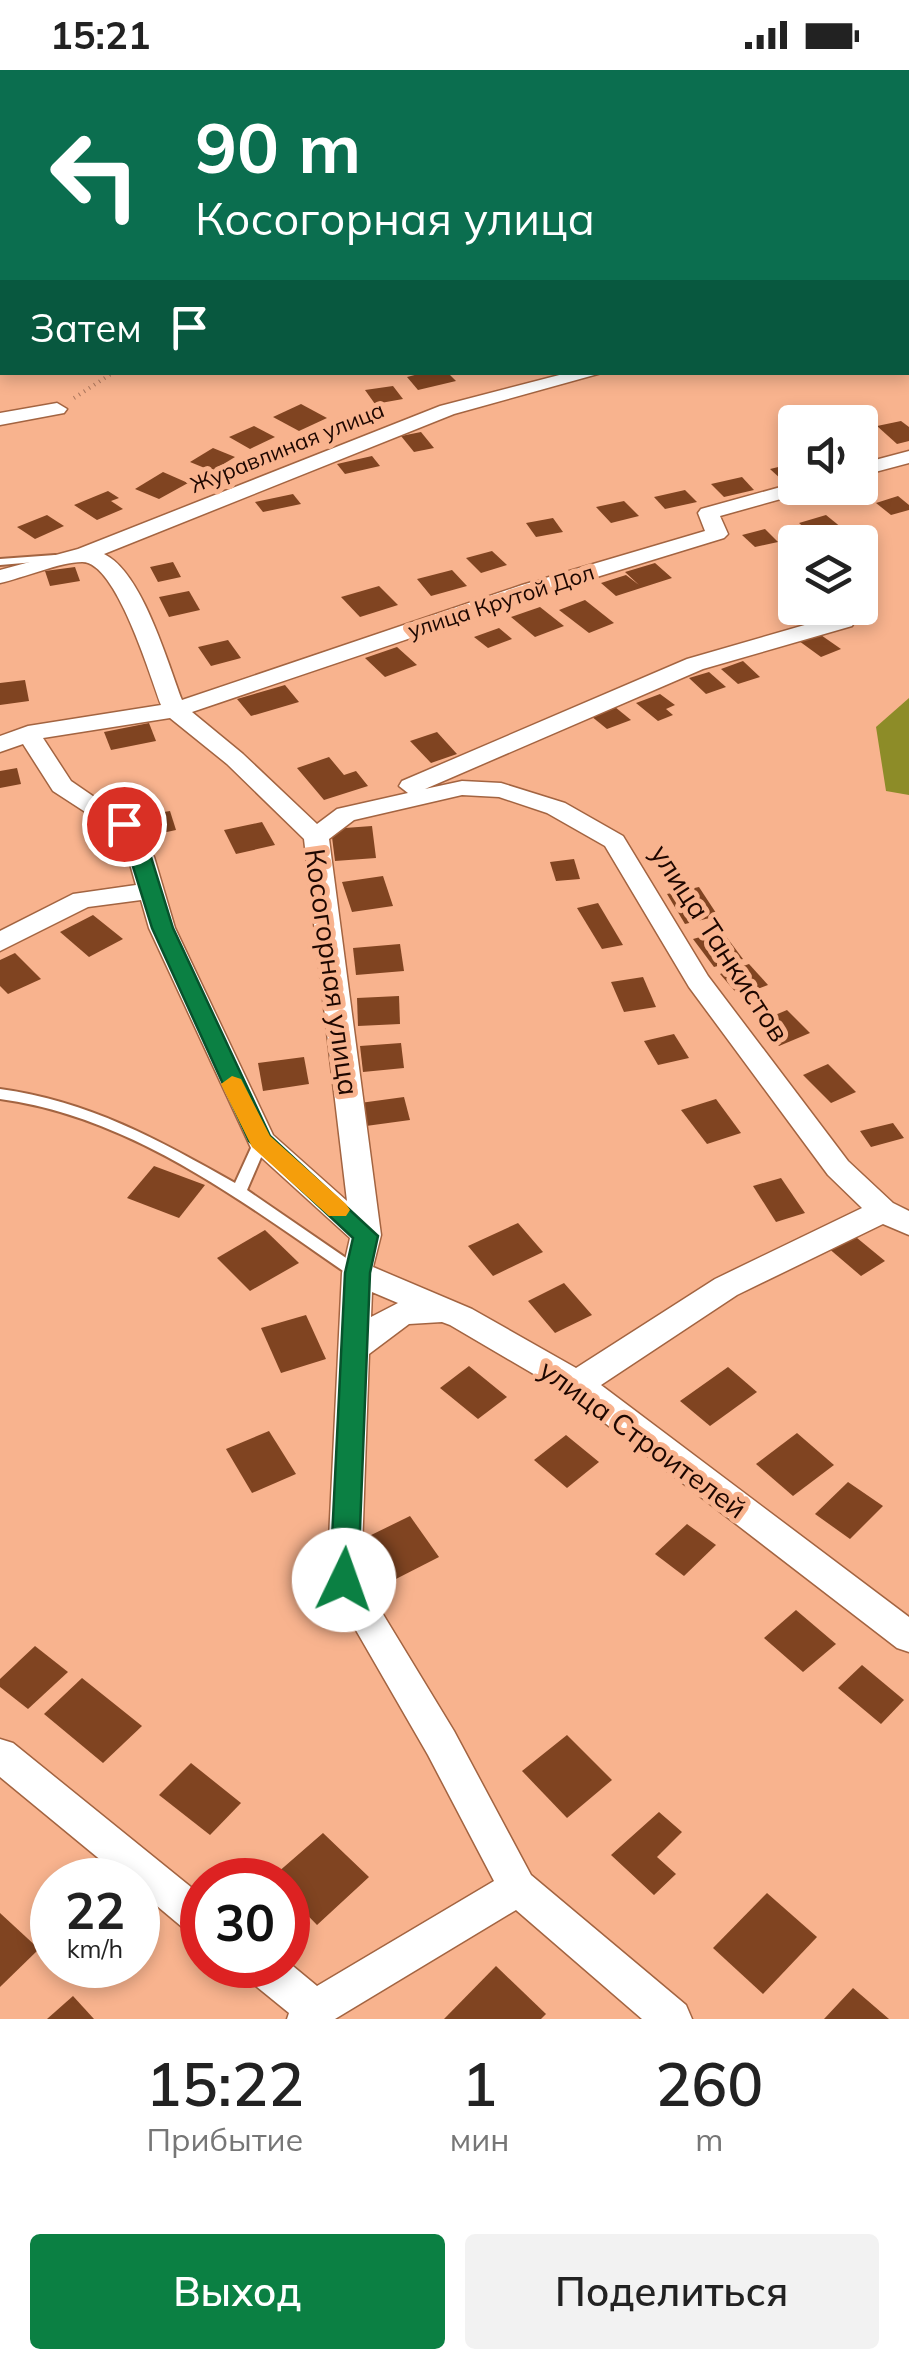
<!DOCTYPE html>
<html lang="ru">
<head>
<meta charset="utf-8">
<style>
  :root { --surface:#fff; --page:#f2f2f2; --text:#222; --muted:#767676; --accent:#0b8043 }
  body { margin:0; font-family:Mulish,sans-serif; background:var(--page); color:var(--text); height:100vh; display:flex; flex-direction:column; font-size:38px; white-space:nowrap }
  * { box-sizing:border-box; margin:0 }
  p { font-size:32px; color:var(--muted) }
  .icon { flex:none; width:55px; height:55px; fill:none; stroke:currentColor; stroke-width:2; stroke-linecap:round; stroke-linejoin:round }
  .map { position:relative; height:1949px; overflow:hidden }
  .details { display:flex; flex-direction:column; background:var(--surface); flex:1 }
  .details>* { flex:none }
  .hud { position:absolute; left:0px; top:0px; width:910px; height:305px; box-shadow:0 5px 15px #0003; background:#0b6e4f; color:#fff; overflow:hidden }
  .controls { position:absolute; left:778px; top:335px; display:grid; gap:20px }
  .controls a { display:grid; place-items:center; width:100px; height:100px; border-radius:10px; background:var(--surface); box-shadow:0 5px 15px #0003; font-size:50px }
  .speed { position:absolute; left:30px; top:1788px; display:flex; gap:20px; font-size:50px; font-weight:700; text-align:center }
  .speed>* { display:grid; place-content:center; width:130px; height:130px; border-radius:50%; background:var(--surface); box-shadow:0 5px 15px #0003; line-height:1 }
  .speed small { font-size:25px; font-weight:400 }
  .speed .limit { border:15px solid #d22; background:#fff; color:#111 }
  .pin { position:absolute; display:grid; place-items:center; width:85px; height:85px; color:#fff; margin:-42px; border:5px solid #fff; border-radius:50%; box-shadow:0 2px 10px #0007 }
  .me { position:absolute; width:110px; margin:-55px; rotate:3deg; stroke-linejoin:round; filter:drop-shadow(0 0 8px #0008) }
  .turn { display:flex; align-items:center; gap:35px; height:210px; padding:0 30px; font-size:45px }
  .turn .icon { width:130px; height:130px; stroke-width:2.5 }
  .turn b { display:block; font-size:70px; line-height:85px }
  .then { display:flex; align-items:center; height:95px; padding:0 30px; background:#0003; gap:20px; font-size:38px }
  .eta { display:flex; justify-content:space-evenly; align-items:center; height:170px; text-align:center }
  .eta b { font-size:60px; font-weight:600; line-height:70px }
  .cta { display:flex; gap:20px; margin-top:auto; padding:20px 30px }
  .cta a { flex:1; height:115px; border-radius:10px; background:var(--accent); color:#fff; font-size:40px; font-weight:600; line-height:115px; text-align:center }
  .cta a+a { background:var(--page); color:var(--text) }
  .status { display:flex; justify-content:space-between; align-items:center; height:70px; padding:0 50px; background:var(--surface); direction:ltr }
  .status svg { height:28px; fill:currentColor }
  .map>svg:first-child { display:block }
  .forest { fill:#8d8c28 }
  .building { fill:#804421 }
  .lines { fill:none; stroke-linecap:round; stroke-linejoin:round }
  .lane-casing { stroke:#a36441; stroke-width:4 }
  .street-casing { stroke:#a36441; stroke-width:3 }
  .path { stroke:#ac775d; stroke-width:4; stroke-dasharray:1 5; stroke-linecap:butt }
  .lane { fill:#fff; fill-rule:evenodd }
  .street { fill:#fff; fill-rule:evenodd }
  .route { fill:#0b8043; stroke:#07532c; stroke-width:2.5 }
  .slow { fill:#f59e0b }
  .labels { text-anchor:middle; stroke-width:10; stroke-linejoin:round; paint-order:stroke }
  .far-street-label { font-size:22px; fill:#1e0700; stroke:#f8b38e }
  .street-label { font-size:28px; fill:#1e0700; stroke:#f8b38e }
</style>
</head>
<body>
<div class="status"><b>15:21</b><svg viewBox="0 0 49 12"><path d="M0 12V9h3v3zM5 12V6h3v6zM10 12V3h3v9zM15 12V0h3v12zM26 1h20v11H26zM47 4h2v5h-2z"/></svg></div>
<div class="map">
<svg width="909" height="1949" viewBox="0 0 909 1949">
  <rect width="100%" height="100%" fill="#f8b38e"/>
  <polygon class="forest" points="909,628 909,725 886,721 876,657"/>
  <g class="building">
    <polygon points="426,302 447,302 456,311 418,320 407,307"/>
    <polygon points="393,316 403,329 375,334 365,320"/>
    <polygon points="301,334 327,348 299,361 273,347"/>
    <polygon points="901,351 909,357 909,371 897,374 877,356"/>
    <polygon points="254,356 275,367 250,379 229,367"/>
    <polygon points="421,362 434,378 414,382 401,366"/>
    <polygon points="213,378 235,387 212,401 190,392"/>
    <polygon points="372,386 380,396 345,404 337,394"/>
    <polygon points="795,393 795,407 782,410 770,399"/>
    <polygon points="163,402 188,413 159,429 135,419"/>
    <polygon points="742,407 754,420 724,427 711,414"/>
    <polygon points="685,420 697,432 665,439 654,427"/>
    <polygon points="108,421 119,428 111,431 123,439 97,450 74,435"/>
    <polygon points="293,424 301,434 263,442 255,432"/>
    <polygon points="898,426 909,435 909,440 891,445 876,433"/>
    <polygon points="624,431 639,446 611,453 596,437"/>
    <polygon points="47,445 64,456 35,469 17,457"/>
    <polygon points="826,445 842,458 814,466 799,453"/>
    <polygon points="553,448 563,462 536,467 526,453"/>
    <polygon points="765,459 778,472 755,477 742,465"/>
    <polygon points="492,481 507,495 481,503 466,488"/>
    <polygon points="173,492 181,507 158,512 150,497"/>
    <polygon points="655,493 672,508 616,526 601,513 626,505 639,515 625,502"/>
    <polygon points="75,497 80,511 50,516 45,501"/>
    <polygon points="452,500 467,516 431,526 417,509"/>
    <polygon points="379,516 398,535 360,547 341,527"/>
    <polygon points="189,521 200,540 169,547 159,527"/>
    <polygon points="585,530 614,553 589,563 559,540"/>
    <polygon points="540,537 564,556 535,567 511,547"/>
    <polygon points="499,558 512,569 488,578 474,567"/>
    <polygon points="818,563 841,579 821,587 799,571"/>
    <polygon points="228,570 241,588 211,596 198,577"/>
    <polygon points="397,577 417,595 385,607 365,588"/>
    <polygon points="743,591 760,607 738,614 721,599"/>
    <polygon points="709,602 726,617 706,624 689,608"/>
    <polygon points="25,610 29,631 0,635 0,613"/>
    <polygon points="285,615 299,632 251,646 237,629"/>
    <polygon points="660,624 675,635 666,639 673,645 658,651 636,633"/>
    <polygon points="615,637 631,650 607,659 591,646"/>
    <polygon points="149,653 156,671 111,680 104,662"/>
    <polygon points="437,662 457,684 431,693 410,671"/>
    <polygon points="329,687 344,705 356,701 368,716 324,730 297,698"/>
    <polygon points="17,698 21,714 0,718 0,701"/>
    <polygon points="170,741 176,760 153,765 146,745"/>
    <polygon points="262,752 275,775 236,784 224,760"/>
    <polygon points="372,756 376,788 335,791 331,759"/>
    <polygon points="574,789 580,809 556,811 550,792"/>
    <polygon points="383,806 393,836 352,842 342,812"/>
    <polygon points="699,817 718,846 685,854 667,824"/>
    <polygon points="598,833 623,875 602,879 577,838"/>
    <polygon points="93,845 123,869 89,887 60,862"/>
    <polygon points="722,861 743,889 714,897 693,869"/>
    <polygon points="400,874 404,901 356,905 353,878"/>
    <polygon points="15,883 41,909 8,924 0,916 0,890"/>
    <polygon points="749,894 768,915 739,926 720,904"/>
    <polygon points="643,907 656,937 624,942 611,912"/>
    <polygon points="399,926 400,954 358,956 357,928"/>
    <polygon points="787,940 810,963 779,976 756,953"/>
    <polygon points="674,964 689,988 658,995 644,971"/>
    <polygon points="401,973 404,998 363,1002 360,976"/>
    <polygon points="304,987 309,1014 263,1021 258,993"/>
    <polygon points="828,994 856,1022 831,1033 803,1005"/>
    <polygon points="404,1027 410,1050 366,1056 360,1033"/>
    <polygon points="716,1029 741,1063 707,1074 681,1040"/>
    <polygon points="893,1053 904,1068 871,1077 860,1061"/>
    <polygon points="154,1096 205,1115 179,1148 127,1128"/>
    <polygon points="781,1108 805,1143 776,1152 753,1116"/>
    <polygon points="518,1153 543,1182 493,1206 468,1176"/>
    <polygon points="265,1160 299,1193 250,1221 217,1188"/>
    <polygon points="851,1163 885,1191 861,1206 827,1177"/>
    <polygon points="564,1213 592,1245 555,1263 528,1231"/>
    <polygon points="306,1245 326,1289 281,1303 261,1258"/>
    <polygon points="469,1296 507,1327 478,1349 440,1318"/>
    <polygon points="728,1297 757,1322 710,1356 680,1331"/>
    <polygon points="269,1361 296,1404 252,1423 226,1379"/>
    <polygon points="797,1363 834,1395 793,1426 756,1394"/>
    <polygon points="566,1365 599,1392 567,1418 534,1390"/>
    <polygon points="848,1412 883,1436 850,1469 815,1444"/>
    <polygon points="410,1446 439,1487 392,1511 363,1469"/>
    <polygon points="687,1454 716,1475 684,1506 655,1484"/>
    <polygon points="796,1540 836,1574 803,1602 764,1568"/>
    <polygon points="35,1576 68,1602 28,1639 0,1617 0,1609"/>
    <polygon points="862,1595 904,1630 881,1654 838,1618"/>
    <polygon points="82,1608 142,1656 103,1693 44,1644"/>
    <polygon points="567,1665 612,1710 567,1748 522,1701"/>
    <polygon points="191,1693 241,1733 210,1765 159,1725"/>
    <polygon points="659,1742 682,1762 657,1787 676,1804 654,1825 611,1785"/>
    <polygon points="323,1763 369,1807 317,1855 288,1825 288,1810 269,1810"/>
    <polygon points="767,1823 817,1867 763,1924 713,1878"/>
    <polygon points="0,1843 39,1879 0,1917"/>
    <polygon points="496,1896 546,1944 541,1949 444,1949"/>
    <polygon points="853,1918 889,1949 824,1949"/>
    <polygon points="73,1926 94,1949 47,1949"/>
  </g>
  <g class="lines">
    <defs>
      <g id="lane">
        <polygon points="55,485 59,486 59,490 0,495 0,489"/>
        <path d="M0 1019C89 1031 159 1070 235 1113L256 1067H266L268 1071 247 1120 362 1199 365 1203 362 1207H352C244 1133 133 1047 0 1029Z"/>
      </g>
      <g id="street">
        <polygon points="908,262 909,262 909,274 908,273"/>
        <path d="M571 302H605L454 344 104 484C142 502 167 591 182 630L522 515 705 461 698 443 701 439 795 413V418H809L806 422 720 446 728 464 724 468 538 525 192 642 243 684 317 754 337 739 408 723 399 716 402 711 687 589 836 546H852L855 551 852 556 703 599 425 719 462 711 501 713 565 733 623 766 708 906 848 1091 893 1133 909 1141V1165L883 1154 737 1225 601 1315 909 1547V1582L897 1578 566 1323 450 1255 442 1252 409 1254 369 1284 361 1508 454 1661 531 1805 686 1935 692 1949H642L516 1840 335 1949H287L289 1943 246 1908 240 1895 288 1892 317 1916 494 1811 428 1685 327 1510 342 1203 350 1168 251 1078 149 858 141 830 88 837 0 881V861L73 824 136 815 128 787 113 760 53 721 23 674 0 682V666L28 656 161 635C150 606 116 491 82 492 60 492 23 508 0 513V500L78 479 440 336ZM170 648 227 694 304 769 347 1131 273 1065 175 858 154 787 135 755 71 711 43 668ZM462 725 499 727 547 743 605 776 689 917 828 1105 862 1138 715 1209 576 1298 472 1239 373 1197 381 1165 329 769 354 750ZM372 1222 398 1233 371 1247Z"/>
        <polygon points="57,333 67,339 64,343 0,355 0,343"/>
        <polygon points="909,381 909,393 860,406 860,394"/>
        <polygon points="0,1669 13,1673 202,1826 202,1867 188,1862 138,1820 138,1810 125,1810 0,1707"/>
      </g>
    </defs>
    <use href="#lane" class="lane-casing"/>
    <use href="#street" class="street-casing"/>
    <polyline class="path" points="74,328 114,302"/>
    <use href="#lane" class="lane"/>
    <use href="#street" class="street"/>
  </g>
  <polygon class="route" points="124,748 131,750 151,787 173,858 270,1066 378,1166 370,1203 358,1510 354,1518 344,1522 334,1518 330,1510 345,1203 353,1168 249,1071 152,858 130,787 113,754"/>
  <polygon class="slow" points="232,1006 241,1009 270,1066 346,1134 350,1140 346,1146 329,1146 252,1077 221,1014"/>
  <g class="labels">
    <g class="far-street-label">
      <text transform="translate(287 377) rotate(-22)" y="8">Журавлиная улица</text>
      <text transform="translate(501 531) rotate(-18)" y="8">улица Крутой Дол</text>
    </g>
    <g class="street-label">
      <text transform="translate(720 873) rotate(57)" y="10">улица Танкистов</text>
      <text transform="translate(332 902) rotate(82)" y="10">Косогорная улица</text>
      <text transform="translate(643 1369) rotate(36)" y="10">улица Строителей</text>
    </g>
  </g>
</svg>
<div class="controls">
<a><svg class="icon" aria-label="sound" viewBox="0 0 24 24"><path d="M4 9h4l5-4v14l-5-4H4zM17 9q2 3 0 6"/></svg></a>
<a><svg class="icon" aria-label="layers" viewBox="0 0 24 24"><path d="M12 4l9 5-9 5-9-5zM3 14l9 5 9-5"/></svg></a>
</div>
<div class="speed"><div>22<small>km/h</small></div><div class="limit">30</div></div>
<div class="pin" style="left:124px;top:754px;background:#d93025"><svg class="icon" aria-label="arrive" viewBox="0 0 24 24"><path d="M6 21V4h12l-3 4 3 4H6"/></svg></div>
<svg class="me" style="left:344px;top:1510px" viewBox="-20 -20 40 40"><circle r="19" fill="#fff"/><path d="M0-13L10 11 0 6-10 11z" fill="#0b8043"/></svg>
<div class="hud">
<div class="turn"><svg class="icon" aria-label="left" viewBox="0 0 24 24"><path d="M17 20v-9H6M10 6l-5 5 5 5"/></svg><div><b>90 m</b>Косогорная улица</div></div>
<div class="then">Затем<svg class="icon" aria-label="arrive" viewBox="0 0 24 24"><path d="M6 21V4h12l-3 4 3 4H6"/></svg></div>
</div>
</div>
<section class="details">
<div class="eta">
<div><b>15:22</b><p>Прибытие</p></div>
<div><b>1</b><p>мин</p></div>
<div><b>260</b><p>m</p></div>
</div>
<div class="cta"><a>Выход</a><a>Поделиться</a></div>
</section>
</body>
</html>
